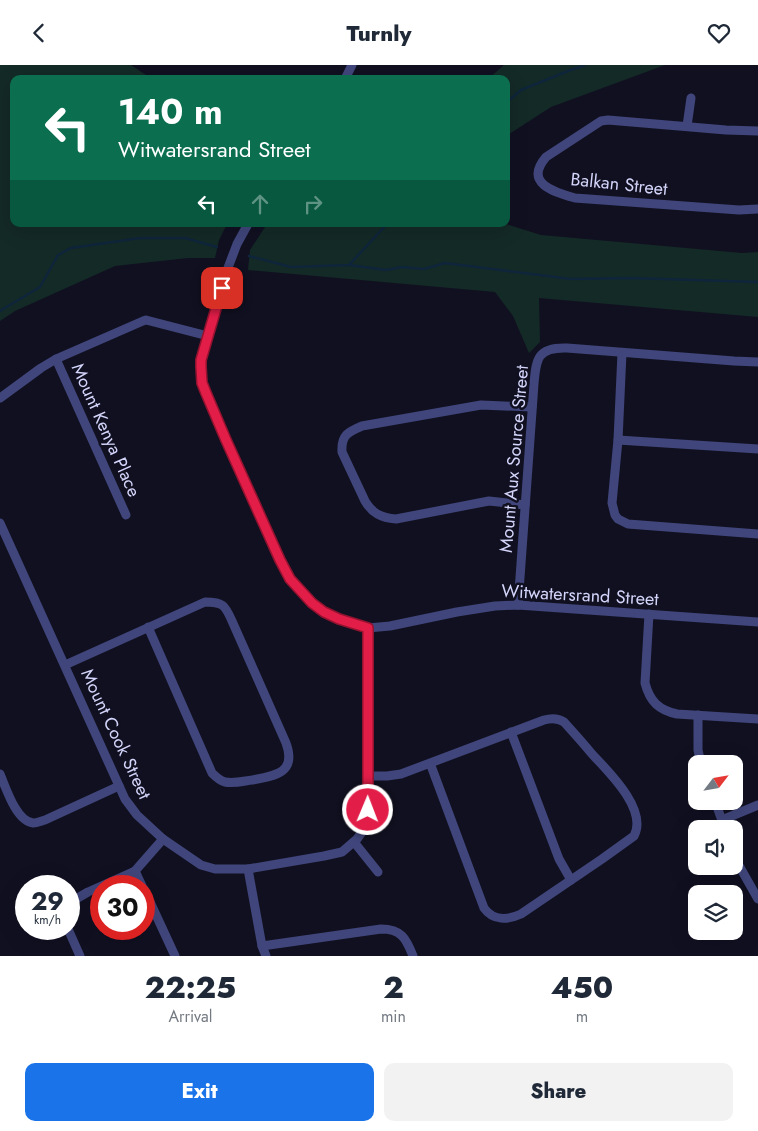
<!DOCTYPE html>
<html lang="en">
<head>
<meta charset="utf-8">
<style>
  :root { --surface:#fff; --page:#f2f2f3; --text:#1f2937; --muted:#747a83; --accent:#1a73e8 }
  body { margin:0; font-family:Jost,sans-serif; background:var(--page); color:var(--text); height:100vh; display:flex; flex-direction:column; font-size:19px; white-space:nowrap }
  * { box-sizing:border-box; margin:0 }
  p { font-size:16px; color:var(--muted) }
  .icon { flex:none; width:28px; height:28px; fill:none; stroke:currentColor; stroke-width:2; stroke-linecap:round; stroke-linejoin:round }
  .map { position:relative; height:891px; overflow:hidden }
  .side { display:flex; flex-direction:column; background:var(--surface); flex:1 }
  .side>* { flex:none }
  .top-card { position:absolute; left:10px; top:10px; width:500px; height:152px; border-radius:10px; box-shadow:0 5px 20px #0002; background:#0b6e4f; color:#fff; overflow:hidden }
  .needle { width:32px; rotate:59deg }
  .tools { position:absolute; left:688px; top:690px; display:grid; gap:10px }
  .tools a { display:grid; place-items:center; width:55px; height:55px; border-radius:10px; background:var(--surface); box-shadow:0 5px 20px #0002; font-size:25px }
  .speed { position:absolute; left:15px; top:810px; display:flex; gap:10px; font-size:25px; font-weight:700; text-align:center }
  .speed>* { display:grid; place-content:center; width:65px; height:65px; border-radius:50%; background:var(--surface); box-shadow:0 5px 20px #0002; line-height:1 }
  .speed small { font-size:12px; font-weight:400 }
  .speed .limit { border:8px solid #d22; background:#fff; color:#111 }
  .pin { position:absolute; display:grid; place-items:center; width:42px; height:42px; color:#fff; margin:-21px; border-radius:10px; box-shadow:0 2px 8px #0006 }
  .me { position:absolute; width:55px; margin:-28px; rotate:1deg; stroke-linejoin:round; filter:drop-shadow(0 0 4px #0008) }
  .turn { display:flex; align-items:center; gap:18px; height:105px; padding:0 25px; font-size:22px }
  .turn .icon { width:65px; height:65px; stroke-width:2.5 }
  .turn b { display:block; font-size:35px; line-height:42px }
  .lanes { display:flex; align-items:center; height:48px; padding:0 25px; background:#0003; justify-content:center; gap:25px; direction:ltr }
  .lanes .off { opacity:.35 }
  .eta { display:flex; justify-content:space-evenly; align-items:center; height:85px; text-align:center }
  .eta b { font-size:30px; font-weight:800; line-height:35px }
  .action { display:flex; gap:10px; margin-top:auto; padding:10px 25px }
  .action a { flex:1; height:58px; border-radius:10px; background:var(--accent); color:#fff; font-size:20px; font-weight:800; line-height:58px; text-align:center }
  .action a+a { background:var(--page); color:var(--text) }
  header { display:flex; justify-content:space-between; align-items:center; height:65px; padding:0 25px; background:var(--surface); font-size:22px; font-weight:800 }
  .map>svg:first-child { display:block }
  .green { fill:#142a26 }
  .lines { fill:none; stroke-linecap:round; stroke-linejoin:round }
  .stream { stroke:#0f253b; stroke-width:2.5 }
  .street { stroke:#40467b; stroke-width:9 }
  .route-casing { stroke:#92132f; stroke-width:12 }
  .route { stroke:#e11d48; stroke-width:9 }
  .labels { text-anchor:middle; stroke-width:5; stroke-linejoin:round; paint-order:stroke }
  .street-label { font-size:18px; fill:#d4d5fa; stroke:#111021 }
</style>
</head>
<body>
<header><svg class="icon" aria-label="back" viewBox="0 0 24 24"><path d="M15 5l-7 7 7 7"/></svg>Turnly<svg class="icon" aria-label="heart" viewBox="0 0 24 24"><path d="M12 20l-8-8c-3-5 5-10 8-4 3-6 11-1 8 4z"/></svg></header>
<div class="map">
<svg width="758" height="891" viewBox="0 0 758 891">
  <rect width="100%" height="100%" fill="#111021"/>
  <g class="green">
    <polygon points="0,0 131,0 152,14 14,14 14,159 227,159 219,175 215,193 188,193 115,201 15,246 0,256"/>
    <polygon points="504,0 665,0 551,42 506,71 506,14 488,14"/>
    <polygon points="267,159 506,159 541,170 742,188 758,187 758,252 539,233 540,277 529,288 513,251 495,227 248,205 250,185"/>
  </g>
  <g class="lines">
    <g class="stream">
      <polyline points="506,38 521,25 568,6 585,0"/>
      <polyline points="249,191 291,202 349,200 387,159"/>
      <polyline points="349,200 386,205 402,202 424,204 445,198 571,214 631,213 758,217"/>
      <polyline points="0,246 40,222 58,190 71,183 140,173 185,173 217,182"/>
    </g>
    <g class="street">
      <polyline points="345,14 352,0"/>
      <polyline points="687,61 691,33"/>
      <path d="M758 66 726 65 608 55 601 56 546 92C524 118 553 127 575 133L739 145 758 144"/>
      <polyline points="248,159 237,179 226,208 201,295 201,308 203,318 206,328 226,375 280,495 291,514 312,538 324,547 339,554 368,563 390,561 457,547 495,541 518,540 758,557"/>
      <polyline points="622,288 618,375 612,438 615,450 618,454 628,459 758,469"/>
      <polyline points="56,294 126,450"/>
      <polyline points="0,333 41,303 56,294 143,256 146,255 208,271"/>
      <polyline points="618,375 758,384"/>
      <path d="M525 440 489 436 396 454C381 453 372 448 365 436L342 387C341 370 348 367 362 361L481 340 532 342"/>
      <polyline points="0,458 125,734 137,750 163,774 201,800 215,804 248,804 324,791 342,787 357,774 365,763 368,745 368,563"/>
      <path d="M518 540 534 319C536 293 538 282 567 283L734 296 758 297"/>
      <path d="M649 549 645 618C650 637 659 645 677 649L758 654"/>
      <path d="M65 600 205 537C223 537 225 540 232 556L286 678C297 708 275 711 252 715 244 716 234 719 225 717 220 716 216 712 212 708L148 562"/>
      <polyline points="698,650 698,685 701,699"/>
      <polyline points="511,667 559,794 571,815"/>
      <path d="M0 709C6 723 16 756 33 758 37 758 41 756 45 755L119 721"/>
      <path d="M369 711H387L401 709 544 655C551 653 558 653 564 657 574 668 583 678 592 689 609 707 648 745 634 771L602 794 521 849C508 855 493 856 484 843L430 698"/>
      <polyline points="715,736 725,764"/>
      <polyline points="722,755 758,740"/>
      <polyline points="354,777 378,807"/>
      <polyline points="734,788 737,797 758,834"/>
      <polyline points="248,804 262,881 266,891"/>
      <polyline points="142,821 135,806 163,774"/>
      <polyline points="144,824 175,891"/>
      <polyline points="69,838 88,827 135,806"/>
      <polyline points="68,864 80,891"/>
      <path d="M262 881 381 864C401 864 406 873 413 891"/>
    </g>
  </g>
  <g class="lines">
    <defs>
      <polyline id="route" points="222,223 201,295 201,302 202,318 206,328 226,375 280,495 290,514 312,538 324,547 339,554 368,563 368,745"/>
    </defs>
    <use href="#route" class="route-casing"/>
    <use href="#route" class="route"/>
  </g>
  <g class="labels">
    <g class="street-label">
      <text transform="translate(619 119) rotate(6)" y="6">Balkan Street</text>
      <text transform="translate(106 365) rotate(66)" y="6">Mount Kenya Place</text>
      <text transform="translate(514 394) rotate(-85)" y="6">Mount Aux Source Street</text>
      <text transform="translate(580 530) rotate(3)" y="6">Witwatersrand Street</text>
      <text transform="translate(116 669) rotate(65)" y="6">Mount Cook Street</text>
    </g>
  </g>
</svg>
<div class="tools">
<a><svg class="needle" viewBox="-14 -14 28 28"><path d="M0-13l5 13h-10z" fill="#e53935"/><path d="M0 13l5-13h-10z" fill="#747a83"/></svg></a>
<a><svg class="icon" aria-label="sound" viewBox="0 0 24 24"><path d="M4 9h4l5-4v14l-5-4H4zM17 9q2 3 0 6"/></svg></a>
<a><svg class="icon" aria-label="layers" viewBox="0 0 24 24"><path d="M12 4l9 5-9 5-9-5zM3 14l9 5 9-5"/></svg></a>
</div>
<div class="speed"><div>29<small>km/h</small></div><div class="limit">30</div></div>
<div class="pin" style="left:222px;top:223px;background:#d93025"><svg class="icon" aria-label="arrive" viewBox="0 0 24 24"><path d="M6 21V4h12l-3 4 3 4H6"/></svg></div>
<svg class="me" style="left:368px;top:745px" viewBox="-20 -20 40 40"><circle r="17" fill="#e11d48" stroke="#fff" stroke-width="3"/><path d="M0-11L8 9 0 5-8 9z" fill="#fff"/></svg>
<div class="top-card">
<div class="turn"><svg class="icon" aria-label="left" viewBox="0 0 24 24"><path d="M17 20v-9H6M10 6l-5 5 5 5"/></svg><div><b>140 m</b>Witwatersrand Street</div></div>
<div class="lanes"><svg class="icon" aria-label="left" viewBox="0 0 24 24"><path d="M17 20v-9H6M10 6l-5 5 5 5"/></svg><svg class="icon off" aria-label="ahead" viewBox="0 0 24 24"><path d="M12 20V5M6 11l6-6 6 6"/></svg><svg class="icon off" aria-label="right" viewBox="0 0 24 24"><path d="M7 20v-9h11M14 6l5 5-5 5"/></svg></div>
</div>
</div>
<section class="side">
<div class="eta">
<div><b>22:25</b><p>Arrival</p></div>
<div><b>2</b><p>min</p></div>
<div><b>450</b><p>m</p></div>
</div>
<div class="action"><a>Exit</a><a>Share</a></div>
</section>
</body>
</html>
